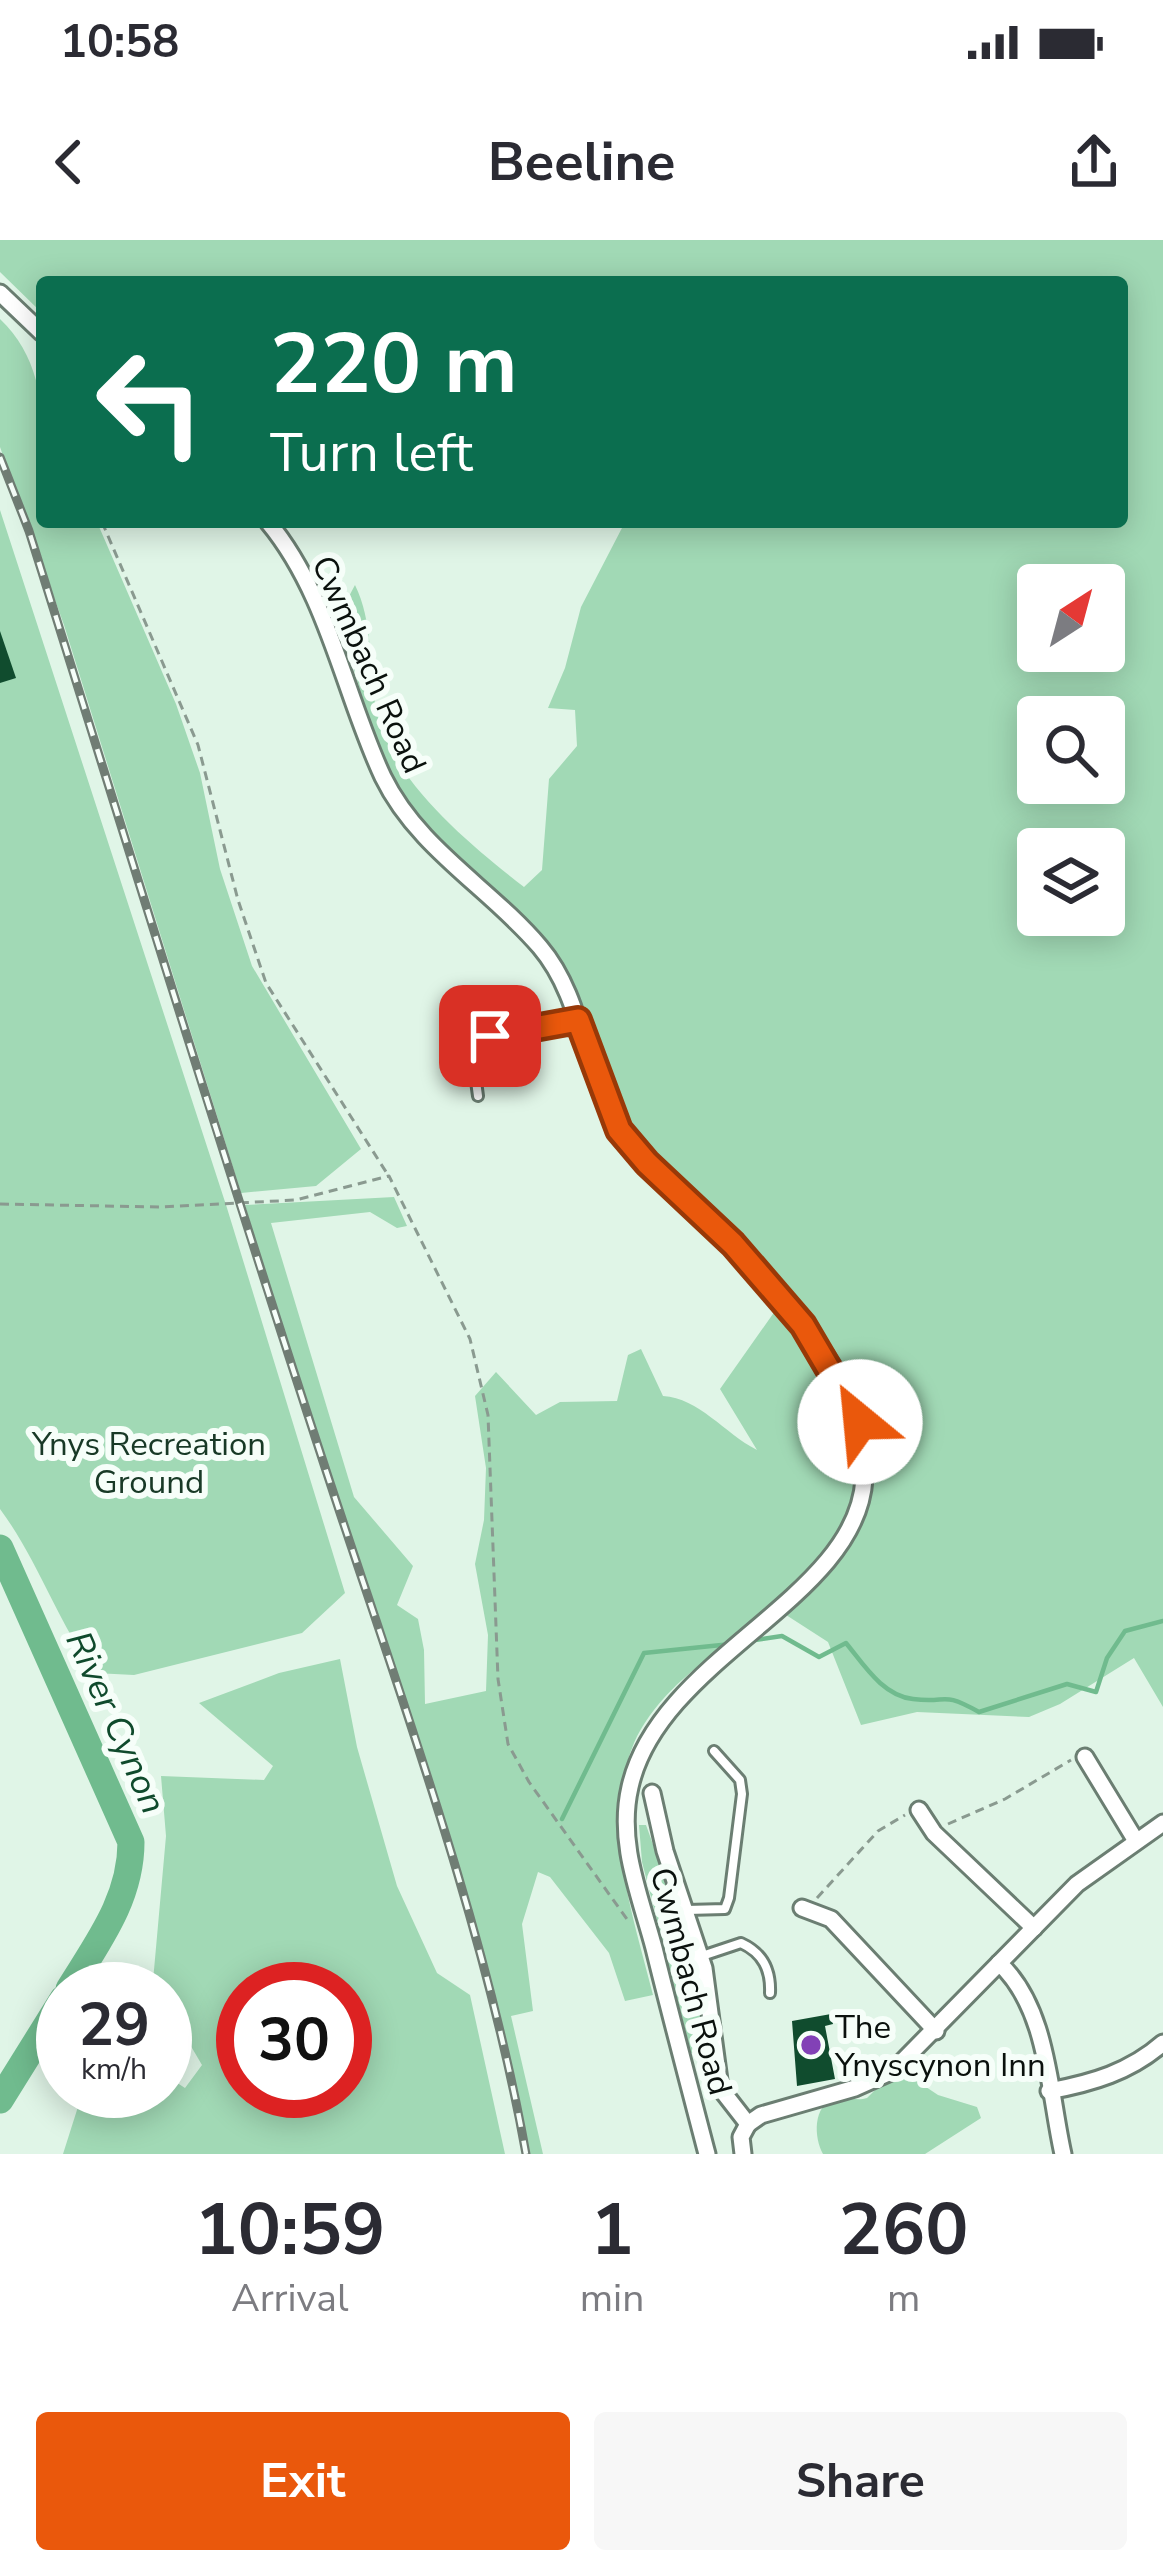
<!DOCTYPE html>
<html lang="en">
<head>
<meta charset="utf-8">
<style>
  :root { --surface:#fff; --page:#f7f7f7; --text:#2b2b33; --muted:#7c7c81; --accent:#ea580c }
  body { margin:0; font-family:"Nunito Sans",sans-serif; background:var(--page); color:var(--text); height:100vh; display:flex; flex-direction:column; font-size:45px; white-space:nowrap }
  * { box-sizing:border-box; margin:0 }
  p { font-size:39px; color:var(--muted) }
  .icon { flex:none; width:66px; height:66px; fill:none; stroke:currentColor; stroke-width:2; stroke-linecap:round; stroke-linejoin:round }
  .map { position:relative; height:1914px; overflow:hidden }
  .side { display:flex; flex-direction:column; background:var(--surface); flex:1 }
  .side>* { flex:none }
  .guide { position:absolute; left:36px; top:36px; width:1092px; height:252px; border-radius:12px; box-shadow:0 6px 30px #0003; background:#0b6e4f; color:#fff; overflow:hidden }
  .needle { width:78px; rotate:36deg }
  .tools { position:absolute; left:1017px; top:324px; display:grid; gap:24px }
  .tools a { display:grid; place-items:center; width:108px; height:108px; border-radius:12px; background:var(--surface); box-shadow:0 6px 30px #0003; font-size:60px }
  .speed { position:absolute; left:36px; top:1722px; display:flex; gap:24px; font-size:60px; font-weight:700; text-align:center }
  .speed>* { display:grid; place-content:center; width:156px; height:156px; border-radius:50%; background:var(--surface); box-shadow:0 6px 30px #0003; line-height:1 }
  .speed small { font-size:30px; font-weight:400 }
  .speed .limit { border:18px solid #d22; background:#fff; color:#111 }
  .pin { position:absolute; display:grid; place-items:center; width:102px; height:102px; color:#fff; margin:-51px; border-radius:24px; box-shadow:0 6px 18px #0006 }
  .me { position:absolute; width:132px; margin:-66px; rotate:332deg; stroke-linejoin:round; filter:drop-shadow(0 0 9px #0008) }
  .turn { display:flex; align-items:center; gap:42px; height:252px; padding:0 36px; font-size:54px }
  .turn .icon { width:156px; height:156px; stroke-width:2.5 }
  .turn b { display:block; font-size:84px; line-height:102px }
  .eta { display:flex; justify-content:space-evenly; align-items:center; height:204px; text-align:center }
  .eta b { font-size:72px; font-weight:700; line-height:84px }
  .cta { display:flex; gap:24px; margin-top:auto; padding:24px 36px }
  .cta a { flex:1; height:138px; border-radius:12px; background:var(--accent); color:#fff; font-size:48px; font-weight:700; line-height:138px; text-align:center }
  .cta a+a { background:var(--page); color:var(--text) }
  .status { display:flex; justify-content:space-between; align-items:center; height:84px; padding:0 60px; background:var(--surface); direction:ltr }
  .status svg { height:33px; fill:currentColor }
  header { display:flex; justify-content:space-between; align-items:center; height:156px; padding:0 36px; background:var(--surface); font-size:54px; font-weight:700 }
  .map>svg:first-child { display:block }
  .green { fill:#a1d9b5; fill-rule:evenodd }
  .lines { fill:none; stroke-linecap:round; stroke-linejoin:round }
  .stream { stroke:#70bb8e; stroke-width:4.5 }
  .river { stroke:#70bb8e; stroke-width:27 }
  .building { fill:#104c2e }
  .lane-casing { stroke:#6b7e72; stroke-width:14 }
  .street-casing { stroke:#6b7e72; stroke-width:21 }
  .path { stroke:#8a9a90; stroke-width:3; stroke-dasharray:9 6; stroke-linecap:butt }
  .lane { stroke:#fff; stroke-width:8 }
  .street { stroke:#fff; stroke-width:15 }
  .rail-casing { stroke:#707d74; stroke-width:9 }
  .rail { stroke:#f6fef9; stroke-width:4.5; stroke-dasharray:14; stroke-linecap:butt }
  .route-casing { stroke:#983908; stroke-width:30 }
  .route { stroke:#ea580c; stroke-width:21 }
  .poi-dot { fill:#8241b6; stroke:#f6fef9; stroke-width:4.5 }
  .labels { text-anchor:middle; stroke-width:12; stroke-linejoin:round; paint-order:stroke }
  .street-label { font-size:33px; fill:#0a110d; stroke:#f6fef9 }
  .park-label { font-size:33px; fill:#183926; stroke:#f6fef9 }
  .poi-label { font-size:33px; fill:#0a110d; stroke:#f6fef9; text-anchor:start }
  .water-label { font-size:36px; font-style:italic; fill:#0f4a2c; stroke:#f6fef9 }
</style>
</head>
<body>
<div class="status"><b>10:58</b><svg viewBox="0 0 49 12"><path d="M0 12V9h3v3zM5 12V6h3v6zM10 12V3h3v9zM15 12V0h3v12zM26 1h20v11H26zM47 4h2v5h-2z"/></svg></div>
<header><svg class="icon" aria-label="back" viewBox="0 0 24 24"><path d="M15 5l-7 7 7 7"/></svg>Beeline<svg class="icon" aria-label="share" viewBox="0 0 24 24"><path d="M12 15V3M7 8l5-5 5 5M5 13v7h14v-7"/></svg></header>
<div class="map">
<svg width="1163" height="1914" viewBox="0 0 1163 1914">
  <rect width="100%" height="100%" fill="#e0f5e7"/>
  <g class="green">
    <path d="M0 0H1163V1467L1134 1418 1060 1464 1029 1477 917 1472 861 1485 828 1402 783 1373C835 1322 868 1301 871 1224 872 1207 871 1186 865 1170 826 1065 718 988 647 906 630 885 613 862 604 837 592 805 589 772 571 743 525 672 448 625 403 553 370 499 356 435 339 375L355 345C373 382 369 424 375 463 386 537 469 604 524 647L542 630 549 539 577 506 575 470 548 468 565 428 581 367 623 286 585 282H1122V42H42V73L0 32ZM1038 345H1104V411H1038ZM1038 477H1104V543H1038ZM1038 609H1104V675H1038Z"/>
    <path d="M0 79C56 132 42 211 42 282H97L176 464 200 533 220 629 252 726 361 909 316 946 241 953 64 385 0 207Z"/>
    <path d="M0 270 227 968 345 1353 302 1393 134 1435 95 1433C57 1381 38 1320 0 1269Z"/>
    <path d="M394 957 407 986 397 988 370 972 271 983 354 1257 413 1326 397 1365 418 1379 424 1410 425 1464 486 1451 488 1395 475 1324 484 1280 486 1228 475 1156 496 1132 536 1175 560 1162 617 1161 628 1115 641 1109 663 1156C699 1158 724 1193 757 1210L720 1149 775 1071C821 1131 887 1215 838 1294 826 1313 804 1331 788 1348 767 1368 746 1394 721 1410 688 1431 650 1466 634 1503 600 1585 633 1674 653 1755L625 1761 609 1713 550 1637 538 1632 522 1684 533 1771 511 1776 543 1914H530C468 1589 336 1283 245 965Z"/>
    <path d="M340 1419 357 1507 397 1646 437 1733 470 1755 505 1914H63L83 1851H165V1835L185 1848 202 1825 165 1762V1749H157L153 1741 166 1596 161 1536 264 1540 273 1526 199 1463 279 1433ZM243 1749H345V1851H243Z"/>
    <polygon points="639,1585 646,1585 697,1727 715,1845 701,1832 695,1812 691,1813 642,1622"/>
    <path d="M908 1835 938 1855 977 1867 981 1878 925 1914H823C814 1898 812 1865 836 1858 847 1855 855 1862 867 1858L880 1845Z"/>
  </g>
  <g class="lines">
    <g class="stream">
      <path d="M748 1401 782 1396 819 1417 846 1403C864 1425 883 1456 913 1459 950 1464 939 1450 979 1472L1067 1444 1096 1452 1107 1418 1125 1391 1163 1381"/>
      <polyline points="562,1579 644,1413 731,1404"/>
    </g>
    <g class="river">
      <path d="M0 1308 131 1602C131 1659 98 1702 69 1749"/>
      <polyline points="0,1860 63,1759"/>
    </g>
  </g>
  <g class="building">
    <polygon points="0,391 16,438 0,443"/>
    <polygon points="831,1774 833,1784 825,1786 835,1839 797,1846 792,1781"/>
  </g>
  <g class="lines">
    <defs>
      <g id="lane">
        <polyline points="478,856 471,804 490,796 576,781"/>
        <polyline points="687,1670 725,1669 729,1658 742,1554 740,1540 714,1511"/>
        <path d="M702 1716 741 1703C763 1713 771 1730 770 1753"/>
      </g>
      <g id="street">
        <polyline points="0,53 42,93"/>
        <path d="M268 282C328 354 344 454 383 537 418 609 490 648 540 707 585 760 583 835 621 892 650 935 695 965 731 1001 771 1042 844 1127 860 1181 865 1197 865 1223 864 1239 857 1359 659 1417 630 1547 617 1603 640 1655 654 1708 671 1777 689 1845 707 1914"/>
        <polyline points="1085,1517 1136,1601"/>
        <polyline points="652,1553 665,1611 704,1728 720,1848 748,1884"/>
        <polyline points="919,1570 934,1593 1034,1688"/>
        <polyline points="802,1668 831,1679 936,1791"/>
        <path d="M999 1723C1048 1768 1049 1852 1063 1914"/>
        <path d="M1049 1851C1092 1843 1130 1832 1163 1803"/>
        <polyline points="748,1884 761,1875 855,1848 893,1831 1077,1644 1163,1583"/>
        <polyline points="743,1914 741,1897 748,1884"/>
      </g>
    </defs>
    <use href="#lane" class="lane-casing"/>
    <use href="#street" class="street-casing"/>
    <g class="path">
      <polyline points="39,106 42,118"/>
      <polyline points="102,282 198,505 238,660 266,743 388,935"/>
      <polyline points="0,964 159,967 296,960 389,936 470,1099 488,1175 498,1439 508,1504 529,1542 629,1682"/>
      <polyline points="948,1584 1005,1559 1071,1520"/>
      <polyline points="817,1658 878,1591 905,1575"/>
    </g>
    <use href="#lane" class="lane"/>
    <use href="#street" class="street"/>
    <defs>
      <path id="rail" d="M0 217 29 291C125 597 219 904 319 1209 393 1437 484 1678 526 1914"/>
    </defs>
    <use href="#rail" class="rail-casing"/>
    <use href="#rail" class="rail"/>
  </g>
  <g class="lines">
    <defs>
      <polyline id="route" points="490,796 578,780 619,890 647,923 733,1004 803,1085 860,1182"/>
    </defs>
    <use href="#route" class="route-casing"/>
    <use href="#route" class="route"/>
  </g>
  <circle class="poi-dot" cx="811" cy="1805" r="12"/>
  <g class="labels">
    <g class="street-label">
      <text transform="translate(370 424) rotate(66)" y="12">Cwmbach Road</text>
      <text transform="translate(692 1741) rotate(75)" y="12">Cwmbach Road</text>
    </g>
    <g class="park-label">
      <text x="149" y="1215">Ynys Recreation<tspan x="149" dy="38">Ground</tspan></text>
    </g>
    <g class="poi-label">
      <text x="835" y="1798">The<tspan x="835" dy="38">Ynyscynon Inn</tspan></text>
    </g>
    <g class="water-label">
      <text transform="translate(117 1482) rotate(66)" y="13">River Cynon</text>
    </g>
  </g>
</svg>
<div class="tools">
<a><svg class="needle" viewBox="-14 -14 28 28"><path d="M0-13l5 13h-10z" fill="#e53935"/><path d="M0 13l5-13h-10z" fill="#7c7c81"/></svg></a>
<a><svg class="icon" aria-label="search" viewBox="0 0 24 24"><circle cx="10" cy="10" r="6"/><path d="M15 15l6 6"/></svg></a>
<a><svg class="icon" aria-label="layers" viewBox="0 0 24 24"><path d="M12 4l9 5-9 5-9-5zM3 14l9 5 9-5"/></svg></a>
</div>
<div class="speed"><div>29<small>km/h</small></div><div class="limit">30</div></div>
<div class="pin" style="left:490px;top:796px;background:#d93025"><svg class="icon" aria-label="arrive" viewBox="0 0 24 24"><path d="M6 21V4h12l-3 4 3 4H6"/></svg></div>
<svg class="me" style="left:860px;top:1182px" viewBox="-20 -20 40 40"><circle r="19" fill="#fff"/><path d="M0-13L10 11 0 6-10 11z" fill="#ea580c"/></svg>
<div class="guide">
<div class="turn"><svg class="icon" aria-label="left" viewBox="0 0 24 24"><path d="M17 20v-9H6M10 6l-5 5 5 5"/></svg><div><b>220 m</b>Turn left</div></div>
</div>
</div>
<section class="side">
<div class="eta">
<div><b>10:59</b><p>Arrival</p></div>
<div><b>1</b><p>min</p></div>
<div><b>260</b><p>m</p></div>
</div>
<div class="cta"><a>Exit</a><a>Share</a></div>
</section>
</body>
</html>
